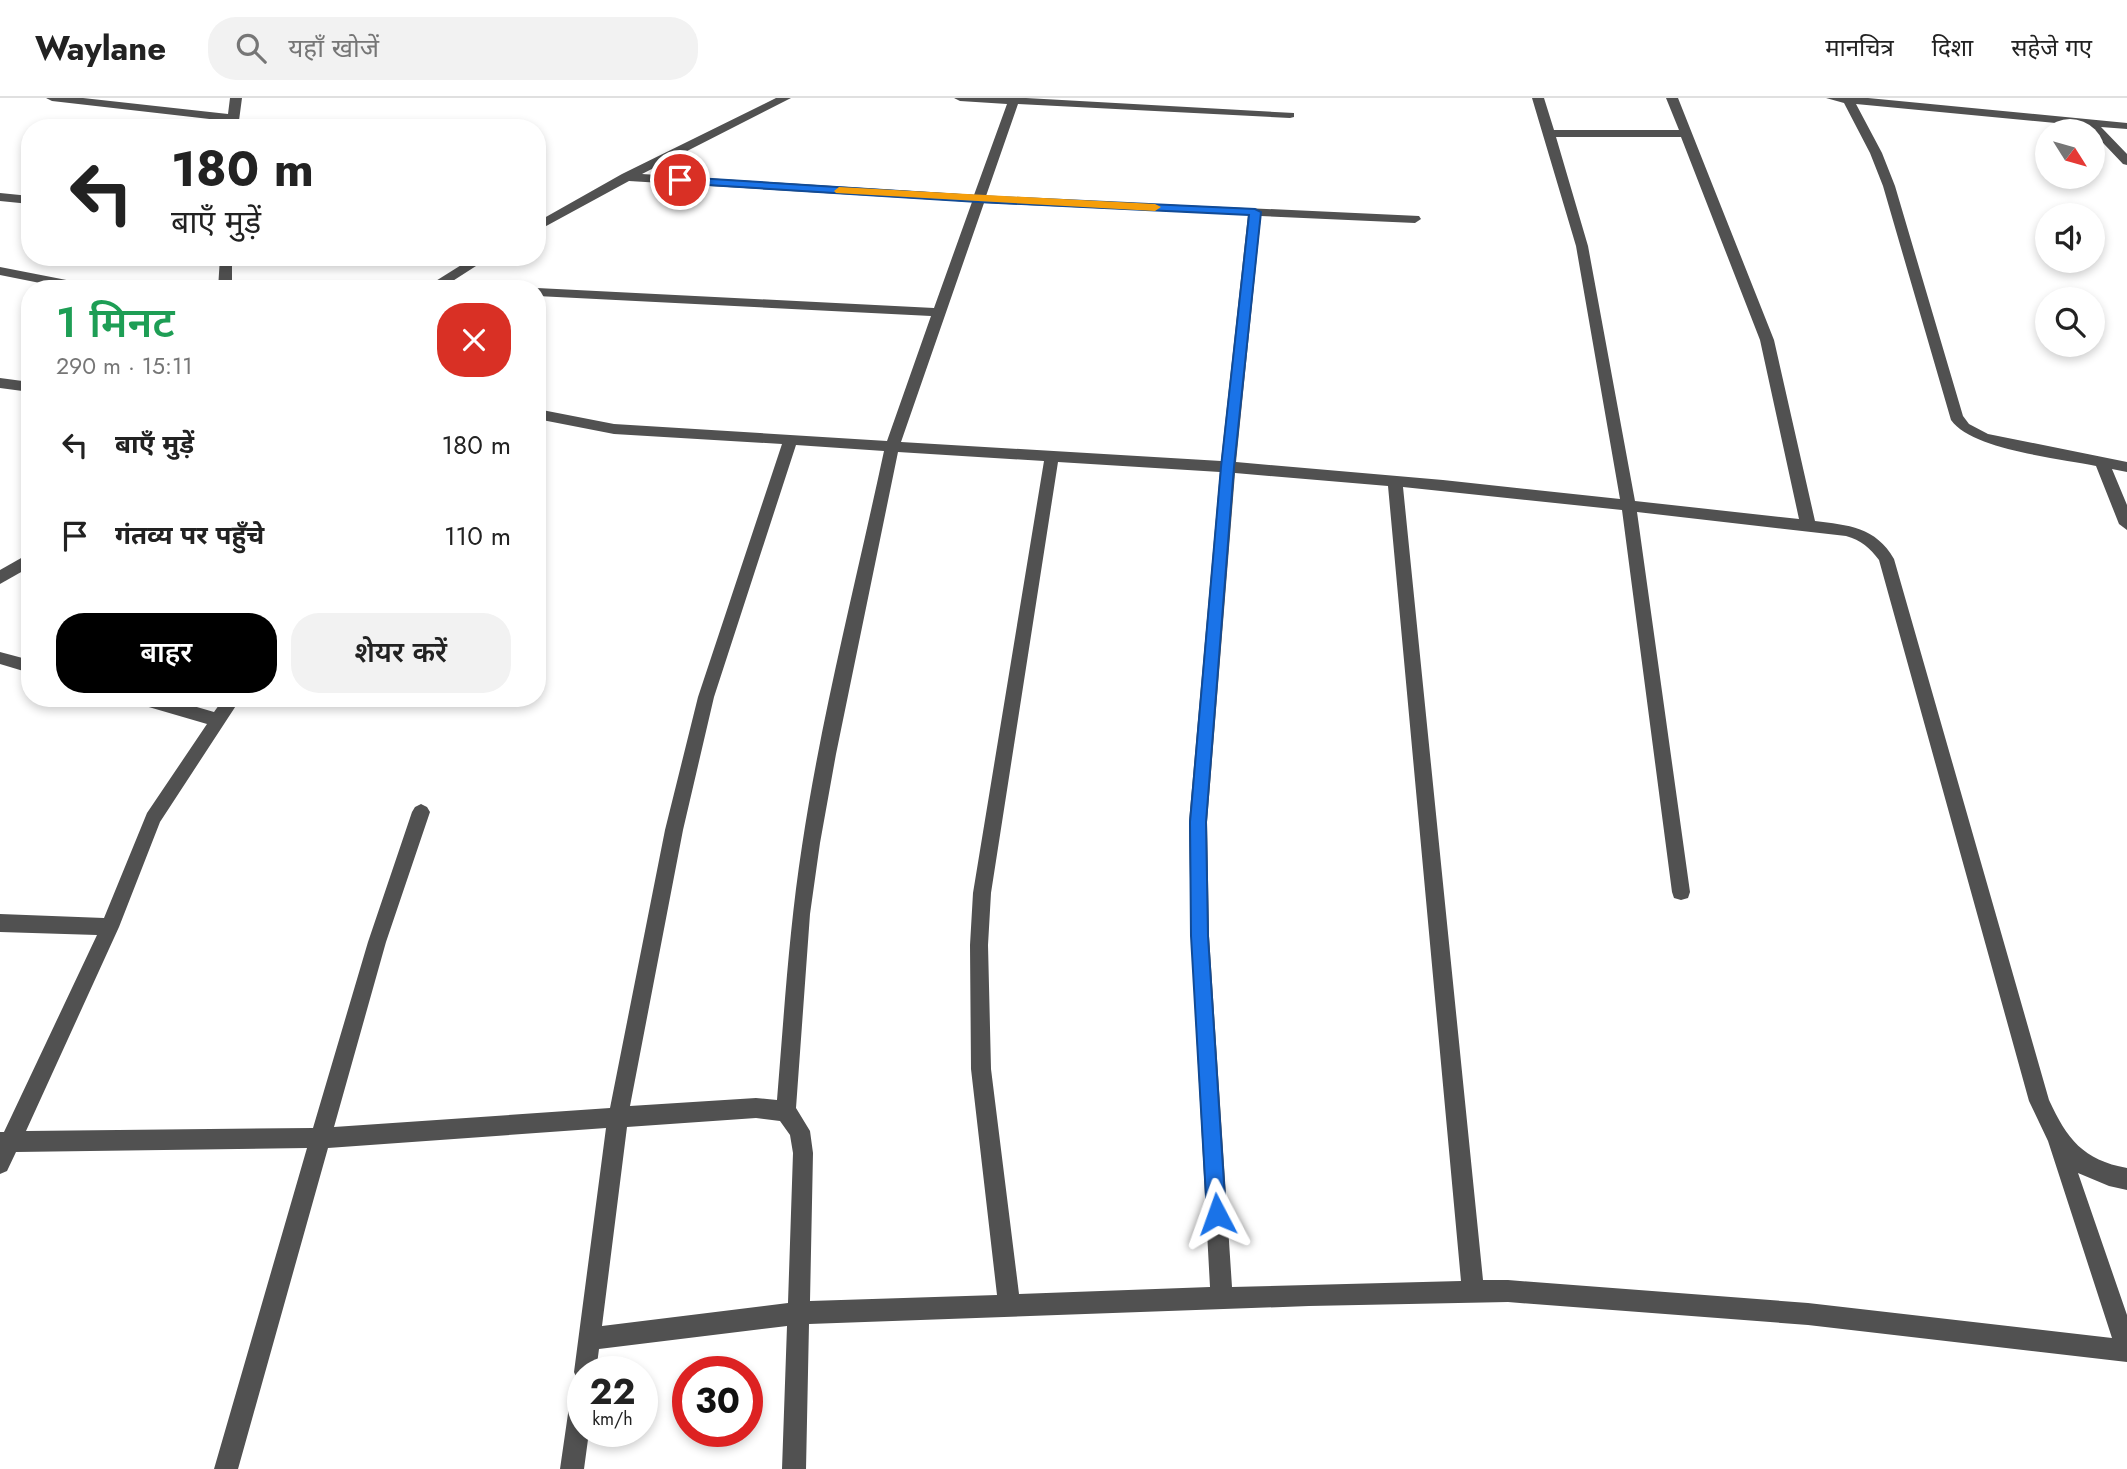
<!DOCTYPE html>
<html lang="hi">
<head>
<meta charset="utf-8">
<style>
  :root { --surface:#fff; --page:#f2f2f2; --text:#222; --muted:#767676; --line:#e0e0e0; --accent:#000 }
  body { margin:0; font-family:Jost,"Noto Sans Devanagari",sans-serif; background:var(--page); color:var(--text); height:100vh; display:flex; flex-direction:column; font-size:26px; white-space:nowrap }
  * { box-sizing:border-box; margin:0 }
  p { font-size:23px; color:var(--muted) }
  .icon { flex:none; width:38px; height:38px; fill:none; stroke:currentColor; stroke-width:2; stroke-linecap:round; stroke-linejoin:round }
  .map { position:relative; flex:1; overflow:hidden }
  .sheet { position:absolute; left:21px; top:182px; width:525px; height:427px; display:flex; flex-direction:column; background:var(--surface); border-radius:28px; box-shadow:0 4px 10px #0003 }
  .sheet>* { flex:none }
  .banner { position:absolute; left:21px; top:21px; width:525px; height:147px; border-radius:28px; box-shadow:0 4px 10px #0003; background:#fff; color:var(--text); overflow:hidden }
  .needle { width:46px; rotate:127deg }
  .buttons { position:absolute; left:2035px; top:21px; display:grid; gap:14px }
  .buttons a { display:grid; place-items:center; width:70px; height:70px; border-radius:50%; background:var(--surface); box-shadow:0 4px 10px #0003; font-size:35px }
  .speed { position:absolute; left:567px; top:1258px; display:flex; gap:14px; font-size:35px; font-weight:700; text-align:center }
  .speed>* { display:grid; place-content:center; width:91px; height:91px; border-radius:50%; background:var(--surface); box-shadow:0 4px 10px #0003; line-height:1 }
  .speed small { font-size:18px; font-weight:400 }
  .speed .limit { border:10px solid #d22; background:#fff; color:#111 }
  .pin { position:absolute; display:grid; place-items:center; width:60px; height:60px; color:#fff; margin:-30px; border:4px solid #fff; border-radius:50%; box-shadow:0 2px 7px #0007 }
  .me { position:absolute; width:77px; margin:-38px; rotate:356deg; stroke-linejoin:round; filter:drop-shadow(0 0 5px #0008) }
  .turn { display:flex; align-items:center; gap:24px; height:147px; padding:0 35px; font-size:32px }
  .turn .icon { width:91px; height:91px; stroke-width:2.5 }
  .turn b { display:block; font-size:49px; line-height:60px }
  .round { display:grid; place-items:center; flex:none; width:74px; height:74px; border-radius:28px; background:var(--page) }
  .overview { display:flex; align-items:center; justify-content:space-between; height:119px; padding:0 35px }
  h1 { font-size:42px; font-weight:600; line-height:52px; color:#1e9e55 }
  .cta { display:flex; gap:14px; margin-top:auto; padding:14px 35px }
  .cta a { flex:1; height:80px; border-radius:28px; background:var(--accent); color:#fff; font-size:28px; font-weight:600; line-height:80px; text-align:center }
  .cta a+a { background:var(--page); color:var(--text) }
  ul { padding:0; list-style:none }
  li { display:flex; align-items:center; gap:21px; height:91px; padding:0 35px }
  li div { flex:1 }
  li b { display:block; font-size:26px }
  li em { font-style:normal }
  header { display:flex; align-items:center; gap:42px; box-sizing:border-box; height:98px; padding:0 35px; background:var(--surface); border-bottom:2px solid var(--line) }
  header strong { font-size:33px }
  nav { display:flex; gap:38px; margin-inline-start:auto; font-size:24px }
  .search { width:490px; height:63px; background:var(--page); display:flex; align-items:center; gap:18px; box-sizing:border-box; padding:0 24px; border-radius:28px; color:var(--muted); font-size:26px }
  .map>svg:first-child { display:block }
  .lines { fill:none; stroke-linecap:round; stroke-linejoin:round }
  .minor { fill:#515151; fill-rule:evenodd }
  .route { fill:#1a73e8; stroke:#114b97; stroke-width:2 }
  .slow { fill:#f59e0b }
</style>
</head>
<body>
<header>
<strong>Waylane</strong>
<div class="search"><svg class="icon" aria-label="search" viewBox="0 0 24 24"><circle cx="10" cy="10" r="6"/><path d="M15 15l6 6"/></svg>यहाँ खोजें</div>
<nav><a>मानचित्र</a><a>दिशा</a><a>सहेजे गए</a></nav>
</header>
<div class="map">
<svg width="2127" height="1371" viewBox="0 0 2127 1371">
  <rect width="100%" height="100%" fill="#fff"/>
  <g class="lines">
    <g class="minor">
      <polygon points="46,0 83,0 228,16 230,0 242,0 238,30 226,30 227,23 52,3"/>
      <path d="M776 0H791L642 76 974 97 1007 6 960 3 954 0H1026L1294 15V19L1290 20 1018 6 986 98 1419 118 1421 121 1415 125 1261 118 1236 364 1443 382 1620 401 1576 148 1532 0H1544L1554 32H1679L1666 0H1678L1774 242 1815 423C1848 427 1876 429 1894 461L2049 1002C2067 1041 2083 1062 2127 1070V1092L2109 1088 2078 1075 2127 1217V1264L1808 1227 1508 1204 1309 1208 809 1226 806 1371H782L787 1228 599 1251 596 1274H583V1334H589L584 1371H560L572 1288 576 1279 574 1274 606 1030 328 1050 238 1371H214L307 1050 16 1054 7 1073 0 1076V1034H4L97 837 0 834V816L104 820 147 715 207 626 135 605 133 600H166L214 614 224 600H241L160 724 119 829 26 1033 313 1030 368 844 412 714 415 709 421 706 427 709 430 714 386 844 334 1029 610 1010 665 732 698 599 782 346 614 336 537 321V311L614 326 887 343 931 218 537 198V191H534L537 190 934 210 972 104 629 83 537 133V124L622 76ZM1556 39H1681L1760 242 1799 421 1635 403 1588 148ZM984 105 1248 117 1221 363 901 344ZM796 347 884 353C856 484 822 615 802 748 789 832 784 917 777 1002L756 1000 630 1008 683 732 714 599ZM898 354 1044 363 973 795 970 847 971 971 997 1197 810 1203 813 1055 810 1033 796 1010 810 816 820 745 836 656ZM1058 364 1220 374 1189 724 1191 838 1210 1189 1019 1196 991 971 988 847 991 795ZM1235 375 1388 388 1461 1183 1232 1189 1209 838 1207 724ZM1403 389 1622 412 1672 794 1674 800 1681 802 1688 800 1690 794 1637 414 1846 438C1861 442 1870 450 1879 462L2029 1003 2048 1043 2112 1240 1808 1205 1508 1182H1483ZM756 1020 780 1023 790 1037 793 1055 788 1205 602 1228 627 1029Z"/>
      <path d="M1826 0H1868L2127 25V31L2101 29 2127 56V67L2123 66 2087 28 1856 6 1882 55 1895 88 1963 318 1969 326 1988 336 2127 364V374L2112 371 2127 407V432L2119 426 2096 368C2059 360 1972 352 1951 322L1883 88 1870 55 1844 5Z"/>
      <polygon points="0,95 30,98 30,106 0,103"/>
      <polygon points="220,159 232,159 232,191 218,191"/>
      <polygon points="474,159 490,159 448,186 469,187 475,191 423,191"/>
      <polygon points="0,169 92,187 98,191 70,191 0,177"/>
      <polygon points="0,280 30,284 30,294 0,290"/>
      <polygon points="30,455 30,469 0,486 0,472"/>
      <polygon points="0,554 30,562 30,575 0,566"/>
    </g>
  </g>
  <polygon class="route" points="680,79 978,98 1255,111 1261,114 1234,369 1206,724 1208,838 1226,1116 1223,1123 1217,1126 1210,1123 1207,1116 1191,838 1190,724 1221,369 1249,117 978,104 676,85 676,80"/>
  <polygon class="slow" points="839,89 1155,106 1161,109 1155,113 836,95 834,93"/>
</svg>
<div class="buttons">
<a><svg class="needle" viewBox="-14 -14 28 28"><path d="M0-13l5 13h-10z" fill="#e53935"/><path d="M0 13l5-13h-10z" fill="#767676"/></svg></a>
<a><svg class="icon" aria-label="sound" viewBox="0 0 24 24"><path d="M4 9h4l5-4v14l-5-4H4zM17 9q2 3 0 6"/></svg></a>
<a><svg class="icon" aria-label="search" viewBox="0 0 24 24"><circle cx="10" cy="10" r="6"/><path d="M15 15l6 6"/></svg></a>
</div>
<div class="speed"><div>22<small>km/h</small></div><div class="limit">30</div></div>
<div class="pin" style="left:680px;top:82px;background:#d93025"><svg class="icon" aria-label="arrive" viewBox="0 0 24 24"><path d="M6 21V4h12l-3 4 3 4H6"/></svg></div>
<svg class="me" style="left:1217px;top:1116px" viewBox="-20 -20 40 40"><path d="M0-17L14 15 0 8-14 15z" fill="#1a73e8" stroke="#fff" stroke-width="4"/></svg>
<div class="banner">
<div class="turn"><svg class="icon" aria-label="left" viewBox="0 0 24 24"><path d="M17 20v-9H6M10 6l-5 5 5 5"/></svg><div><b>180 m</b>बाएँ मुड़ें</div></div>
</div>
<section class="sheet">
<div class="overview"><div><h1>1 मिनट</h1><p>290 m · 15:11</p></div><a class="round" style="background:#d93025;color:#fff"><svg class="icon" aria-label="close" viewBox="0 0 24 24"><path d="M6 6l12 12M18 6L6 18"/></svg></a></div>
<ul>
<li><svg class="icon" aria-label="left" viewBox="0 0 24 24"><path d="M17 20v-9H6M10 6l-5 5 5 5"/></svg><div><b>बाएँ मुड़ें</b></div><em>180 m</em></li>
<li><svg class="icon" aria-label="arrive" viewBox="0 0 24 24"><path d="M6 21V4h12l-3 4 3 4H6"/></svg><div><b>गंतव्य पर पहुँचे</b></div><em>110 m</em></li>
</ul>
<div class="cta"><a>बाहर</a><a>शेयर करें</a></div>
</section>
</div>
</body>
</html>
